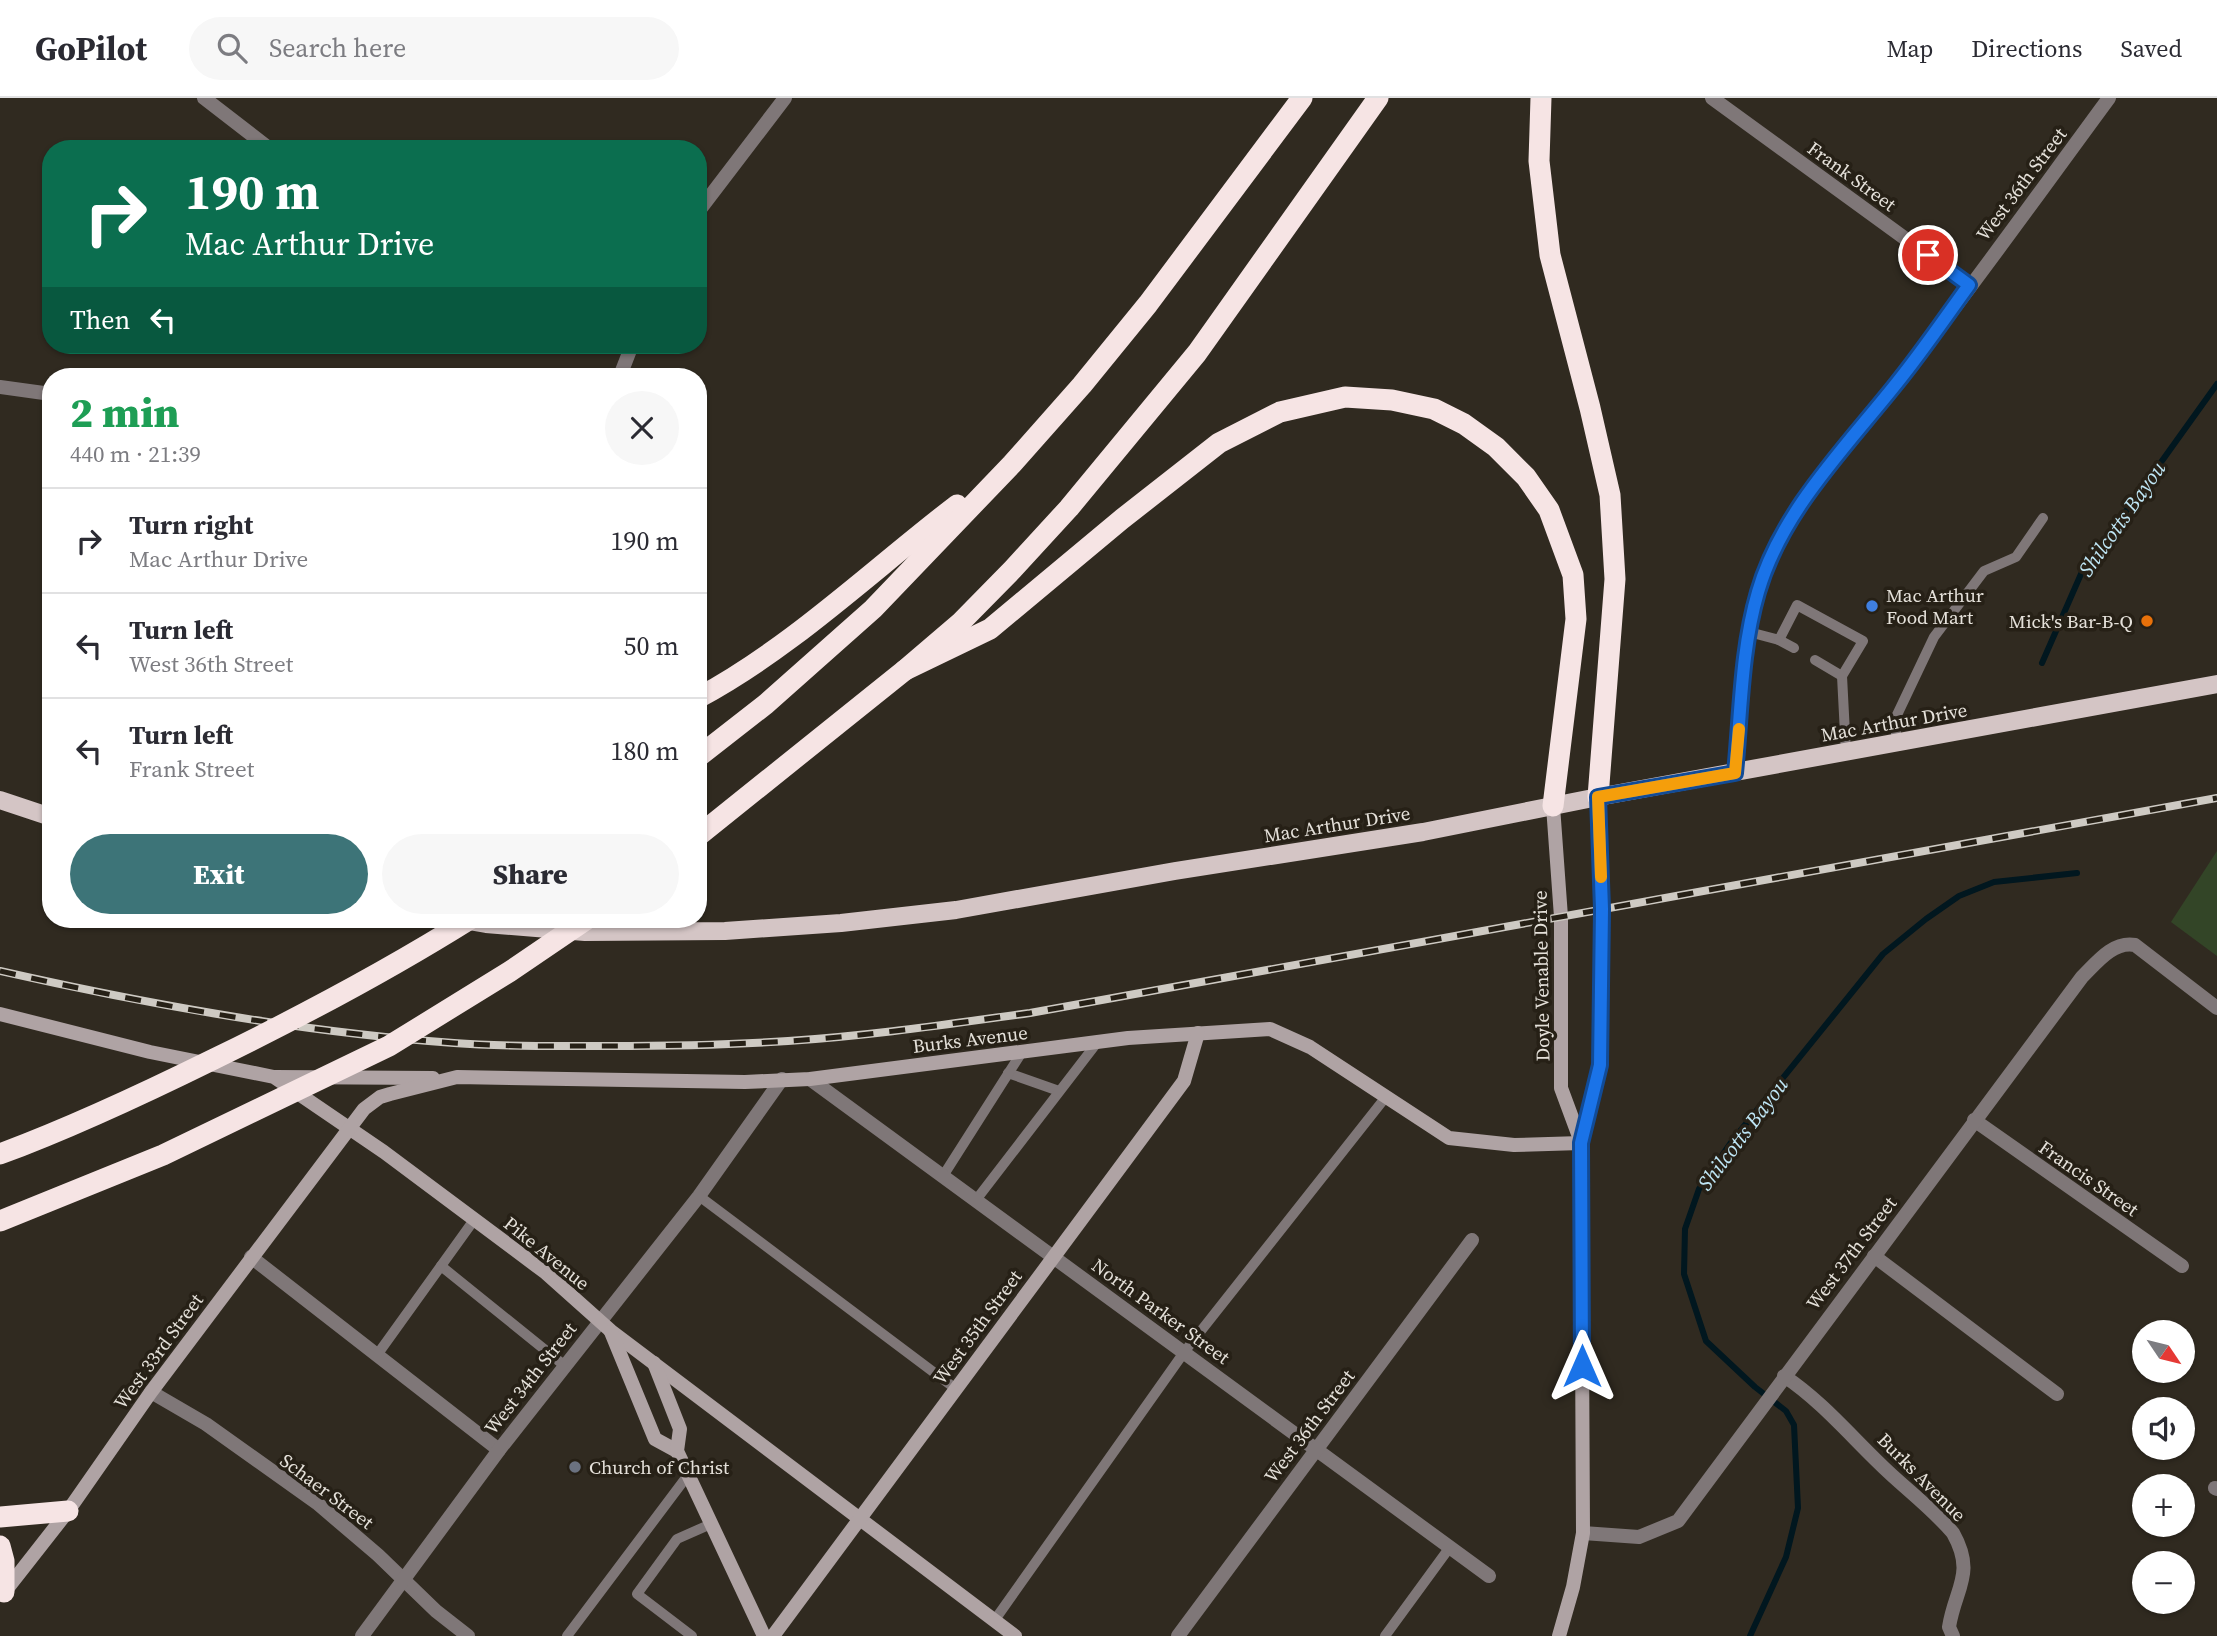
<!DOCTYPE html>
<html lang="en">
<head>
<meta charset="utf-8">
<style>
  :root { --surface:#fff; --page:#f7f7f7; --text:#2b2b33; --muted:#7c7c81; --line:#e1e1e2; --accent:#3d7478 }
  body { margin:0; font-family:"Source Serif 4",serif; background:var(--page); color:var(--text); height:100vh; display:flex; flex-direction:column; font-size:26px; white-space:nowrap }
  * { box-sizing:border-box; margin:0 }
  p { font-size:23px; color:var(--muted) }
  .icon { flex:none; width:38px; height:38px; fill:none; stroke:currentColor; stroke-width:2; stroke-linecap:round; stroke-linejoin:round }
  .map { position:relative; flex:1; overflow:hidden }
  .details { position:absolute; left:42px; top:270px; width:665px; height:560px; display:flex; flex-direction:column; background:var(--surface); border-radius:28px; box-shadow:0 2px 5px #0004 }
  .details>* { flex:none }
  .top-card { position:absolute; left:42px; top:42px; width:665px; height:214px; border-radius:28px; box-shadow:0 2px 5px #0004; background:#0b6e4f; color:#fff; overflow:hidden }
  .needle { width:46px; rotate:125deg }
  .buttons { position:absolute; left:2132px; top:1222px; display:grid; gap:14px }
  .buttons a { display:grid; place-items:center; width:63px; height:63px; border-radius:50%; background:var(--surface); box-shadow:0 2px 5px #0004; font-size:35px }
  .pin { position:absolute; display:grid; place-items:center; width:60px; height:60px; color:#fff; margin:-30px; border:4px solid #fff; border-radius:50%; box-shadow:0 2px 7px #0007 }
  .me { position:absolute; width:77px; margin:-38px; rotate:0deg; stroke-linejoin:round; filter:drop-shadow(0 0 5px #0008) }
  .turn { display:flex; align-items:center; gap:24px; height:147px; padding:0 28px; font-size:32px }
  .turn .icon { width:91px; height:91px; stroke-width:2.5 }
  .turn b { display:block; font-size:49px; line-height:60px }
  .then { display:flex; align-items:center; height:66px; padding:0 28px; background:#0003; gap:14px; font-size:26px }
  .round { display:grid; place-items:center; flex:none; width:74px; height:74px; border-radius:37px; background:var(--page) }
  .overview { display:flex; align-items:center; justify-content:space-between; height:119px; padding:0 28px }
  h1 { font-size:42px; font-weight:800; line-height:52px; color:#1e9e55 }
  .cta { display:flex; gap:14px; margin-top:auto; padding:14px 28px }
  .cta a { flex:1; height:80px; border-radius:42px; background:var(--accent); color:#fff; font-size:28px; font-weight:800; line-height:80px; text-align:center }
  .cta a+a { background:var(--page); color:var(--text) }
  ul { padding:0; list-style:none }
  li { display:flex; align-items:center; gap:21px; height:105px; padding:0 28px; border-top:2px solid var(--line) }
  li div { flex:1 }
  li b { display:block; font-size:26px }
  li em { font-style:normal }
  header { display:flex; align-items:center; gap:42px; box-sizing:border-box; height:98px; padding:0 35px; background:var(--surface); border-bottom:2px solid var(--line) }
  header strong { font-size:33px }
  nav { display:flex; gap:38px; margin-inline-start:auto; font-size:24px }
  .search { width:490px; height:63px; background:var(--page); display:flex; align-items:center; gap:18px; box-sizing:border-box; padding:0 24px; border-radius:38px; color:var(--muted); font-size:26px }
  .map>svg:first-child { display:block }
  .green { fill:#334527 }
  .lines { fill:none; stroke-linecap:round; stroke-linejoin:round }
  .stream { stroke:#01171f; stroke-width:6 }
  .lane { stroke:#7f7778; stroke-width:10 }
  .street { stroke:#7f7778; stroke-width:14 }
  .secondary { stroke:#afa3a4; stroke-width:14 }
  .primary { stroke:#d4c5c5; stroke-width:18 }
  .highway { stroke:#f6e4e4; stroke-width:21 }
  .rail-casing { stroke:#cecac3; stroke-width:8 }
  .rail { stroke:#262016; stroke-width:5; stroke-dasharray:16; stroke-linecap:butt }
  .highway-bridge { stroke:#f6e4e4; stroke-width:21 }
  .route-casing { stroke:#114b97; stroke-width:18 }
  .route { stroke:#1a73e8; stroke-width:12 }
  .slow { stroke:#f59e0b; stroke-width:12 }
  .shop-dot { fill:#3f7fe0; stroke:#262016; stroke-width:2.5 }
  .food-dot { fill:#e8710a; stroke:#262016; stroke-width:2.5 }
  .worship-dot { fill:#6b7280; stroke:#262016; stroke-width:2.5 }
  .labels { text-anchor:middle; stroke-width:7; stroke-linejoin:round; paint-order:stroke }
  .street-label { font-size:19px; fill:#e5e1da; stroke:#262016 }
  .poi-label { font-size:19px; fill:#e5e1da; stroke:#262016; text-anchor:start }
  .water-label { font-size:21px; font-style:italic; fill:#bfe6f5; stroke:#262016 }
</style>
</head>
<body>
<header>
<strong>GoPilot</strong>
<div class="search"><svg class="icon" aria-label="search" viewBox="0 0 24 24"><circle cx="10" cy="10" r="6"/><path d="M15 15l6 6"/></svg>Search here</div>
<nav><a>Map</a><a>Directions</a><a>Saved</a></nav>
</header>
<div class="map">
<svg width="2217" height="1538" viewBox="0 0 2217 1538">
  <rect width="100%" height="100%" fill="#302a20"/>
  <polygon class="green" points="2217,753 2217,858 2171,824"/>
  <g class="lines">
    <g class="stream">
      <polyline points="2042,565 2081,476 2217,286"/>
      <polyline points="1750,1538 1786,1459 1798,1410 1794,1327 1786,1313 1755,1289 1706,1243 1684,1176 1685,1131 1699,1091 1732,1043 1883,856 1926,821 1959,798 1994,784 2077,775"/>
    </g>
    <g class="lane">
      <polyline points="1749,534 1779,542 1797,507 1863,543 1842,578 1846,655"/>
      <polyline points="1779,542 1794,550"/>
      <polyline points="1815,562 1842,578"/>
      <polyline points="1896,645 1896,619 1934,539 1984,473 2016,459 2043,420"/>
      <polyline points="1008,975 1059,993"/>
      <polyline points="943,1078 1022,954"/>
      <polyline points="699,1098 956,1291"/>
      <polyline points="976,1102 1096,946"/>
      <polyline points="441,1168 565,1268"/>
      <polyline points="377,1257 474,1122"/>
      <polyline points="994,1523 1185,1253 1385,1000"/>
      <polyline points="567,1538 688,1377"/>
      <polyline points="692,1538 637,1496 677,1441 711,1426"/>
      <polyline points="1385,1538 1450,1449"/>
    </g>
    <g class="street">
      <polyline points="204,0 270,51"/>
      <polyline points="1712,0 1969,187"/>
      <polyline points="698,114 785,0"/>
      <polyline points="620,278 632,247"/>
      <polyline points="0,289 51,296"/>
      <path d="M1735 675C1740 618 1741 544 1759 491 1786 411 1846 350 1897 285 1970 192 2039 95 2109 0"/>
      <polyline points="810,981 1489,1478"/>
      <polyline points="1974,1022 2182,1168"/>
      <polyline points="1874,1158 2057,1296"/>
      <polyline points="251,1159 499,1352"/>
      <path d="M1784 1278C1820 1302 1848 1335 1879 1365 1903 1389 1931 1409 1953 1435 1976 1476 1955 1490 1949 1529L1953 1538"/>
      <polyline points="151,1294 206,1326 317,1405 378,1457 436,1513 468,1538"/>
      <polyline points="2215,1390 2217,1391"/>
      <path d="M1583 1435 1639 1439 1678 1423 2082 879C2097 864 2113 843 2135 847L2217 910"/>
      <polyline points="362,1538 499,1352 699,1098 782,981"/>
      <polyline points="1178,1538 1472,1142"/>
    </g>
    <g class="secondary">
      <polyline points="1553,708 1561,819 1561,990 1581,1044"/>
      <polyline points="0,916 150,954 274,979 384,1054 546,1175 611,1233 1015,1538"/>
      <polyline points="275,979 433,980"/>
      <polyline points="611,1234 655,1341 677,1353"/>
      <polyline points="654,1265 680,1331 677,1353 764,1538"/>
      <polyline points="3,1496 68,1413 151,1294 364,1011 380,999 390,996 457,979 745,984 810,981 1128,940 1270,931 1310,949 1449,1040 1514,1047 1581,1045"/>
      <polyline points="773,1538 1184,983 1198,935"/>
      <polyline points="1559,1538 1573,1489 1583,1435 1581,1045 1600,967 1602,812 1598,699"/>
    </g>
    <g class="primary">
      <polyline points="0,702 51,719"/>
      <polyline points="457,821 486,826 585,834 725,833 841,825 956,812 1175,773 1423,734 1598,699 2217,586"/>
    </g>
    <g class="highway">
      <polyline points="1541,0 1539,63 1550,157 1590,310 1610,397 1615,481 1598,699"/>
      <polyline points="905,572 990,531 1122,421 1219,345 1280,314 1345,299 1392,302 1434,311 1464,326 1496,349 1526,379 1549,412 1573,477 1576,521 1553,708"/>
      <path d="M698 600C793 549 872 472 957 407"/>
      <polyline points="698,659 766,606 873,511 1012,366 1082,287 1148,206 1302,0"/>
      <polyline points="698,738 905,572 960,525 1013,471 1069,410 1197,255 1378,0"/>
      <polyline points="0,1419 68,1413"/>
      <polyline points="0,1448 4,1463 4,1494"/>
    </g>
    <defs>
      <path id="rail" d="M0 873C150 907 301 934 454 945 505 949 557 948 608 948 668 948 728 947 788 943 869 938 949 926 1030 915L2217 700"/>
    </defs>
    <use href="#rail" class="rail-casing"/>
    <use href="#rail" class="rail"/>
    <g class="highway-bridge">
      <path d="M0 1056C73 1029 143 996 214 961 302 918 387 873 470 821"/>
      <polyline points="0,1123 163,1057 389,948 509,874 587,821"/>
    </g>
  </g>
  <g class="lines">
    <defs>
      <path id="route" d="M1582 1268 1581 1045 1600 967 1602 811 1598 699 1735 675C1741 615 1741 552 1758 494 1781 414 1845 350 1896 286 1922 254 1945 220 1969 187L1928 157"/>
    </defs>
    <use href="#route" class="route-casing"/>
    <use href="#route" class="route"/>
    <polyline class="slow" points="1601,779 1598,699 1735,675 1739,631"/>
  </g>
  <circle class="shop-dot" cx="1872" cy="508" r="7"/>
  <circle class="food-dot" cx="2147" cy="523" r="7"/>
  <circle class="worship-dot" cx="575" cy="1369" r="7"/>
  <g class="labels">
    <g class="street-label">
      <text transform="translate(1852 78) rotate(36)" y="7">Frank Street</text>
      <text transform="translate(2021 86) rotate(-53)" y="7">West 36th Street</text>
      <text transform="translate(1894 624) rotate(-10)" y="7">Mac Arthur Drive</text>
      <text transform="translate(1337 726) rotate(-9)" y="7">Mac Arthur Drive</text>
      <text transform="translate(1541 878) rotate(-91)" y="7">Doyle Venable Drive</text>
      <text transform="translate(970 941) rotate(-7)" y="7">Burks Avenue</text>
      <text transform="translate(2089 1080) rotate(35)" y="7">Francis Street</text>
      <text transform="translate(547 1155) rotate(39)" y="7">Pike Avenue</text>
      <text transform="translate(1851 1155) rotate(-53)" y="7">West 37th Street</text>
      <text transform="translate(1161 1213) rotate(36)" y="7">North Parker Street</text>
      <text transform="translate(977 1229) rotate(-54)" y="7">West 35th Street</text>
      <text transform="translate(158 1253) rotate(-54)" y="7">West 33rd Street</text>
      <text transform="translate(530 1280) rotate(-52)" y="7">West 34th Street</text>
      <text transform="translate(1309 1328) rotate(-53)" y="7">West 36th Street</text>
      <text transform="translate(1922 1379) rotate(45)" y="7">Burks Avenue</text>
      <text transform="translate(327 1393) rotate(37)" y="7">Schaer Street</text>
    </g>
    <g class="poi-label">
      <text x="1886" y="504">Mac Arthur<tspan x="1886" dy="22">Food Mart</tspan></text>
      <text x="2133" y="530" text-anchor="end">Mick's Bar-B-Q</text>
      <text x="589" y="1376">Church of Christ</text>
    </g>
    <g class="water-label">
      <text transform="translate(2122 421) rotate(-55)" y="7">Shilcotts Bayou</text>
      <text transform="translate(1743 1036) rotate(-53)" y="7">Shilcotts Bayou</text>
    </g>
  </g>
</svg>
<div class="buttons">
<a><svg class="needle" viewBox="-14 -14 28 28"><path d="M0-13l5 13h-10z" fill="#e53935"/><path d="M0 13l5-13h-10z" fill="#7c7c81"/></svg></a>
<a><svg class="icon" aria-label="sound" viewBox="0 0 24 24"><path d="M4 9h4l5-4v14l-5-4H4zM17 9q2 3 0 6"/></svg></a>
<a>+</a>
<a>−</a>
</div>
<div class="pin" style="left:1928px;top:157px;background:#d93025"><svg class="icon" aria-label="arrive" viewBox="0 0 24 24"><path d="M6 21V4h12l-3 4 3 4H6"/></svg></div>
<svg class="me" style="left:1582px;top:1268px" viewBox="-20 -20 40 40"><path d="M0-17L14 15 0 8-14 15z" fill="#1a73e8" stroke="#fff" stroke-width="4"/></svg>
<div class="top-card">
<div class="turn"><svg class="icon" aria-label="right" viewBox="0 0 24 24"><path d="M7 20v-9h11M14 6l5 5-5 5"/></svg><div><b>190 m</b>Mac Arthur Drive</div></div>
<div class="then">Then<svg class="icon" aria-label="left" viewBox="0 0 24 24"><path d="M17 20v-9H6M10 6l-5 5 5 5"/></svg></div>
</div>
<section class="details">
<div class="overview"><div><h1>2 min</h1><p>440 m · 21:39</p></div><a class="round"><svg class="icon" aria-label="close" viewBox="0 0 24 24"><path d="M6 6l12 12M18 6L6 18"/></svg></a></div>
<ul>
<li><svg class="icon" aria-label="right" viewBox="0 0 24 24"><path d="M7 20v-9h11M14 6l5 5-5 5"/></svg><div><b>Turn right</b><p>Mac Arthur Drive</p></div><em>190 m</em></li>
<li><svg class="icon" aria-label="left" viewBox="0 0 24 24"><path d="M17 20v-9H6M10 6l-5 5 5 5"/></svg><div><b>Turn left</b><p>West 36th Street</p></div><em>50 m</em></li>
<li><svg class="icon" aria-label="left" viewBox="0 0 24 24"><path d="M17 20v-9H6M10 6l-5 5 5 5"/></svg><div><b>Turn left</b><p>Frank Street</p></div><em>180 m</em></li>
</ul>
<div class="cta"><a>Exit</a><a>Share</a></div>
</section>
</div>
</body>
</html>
